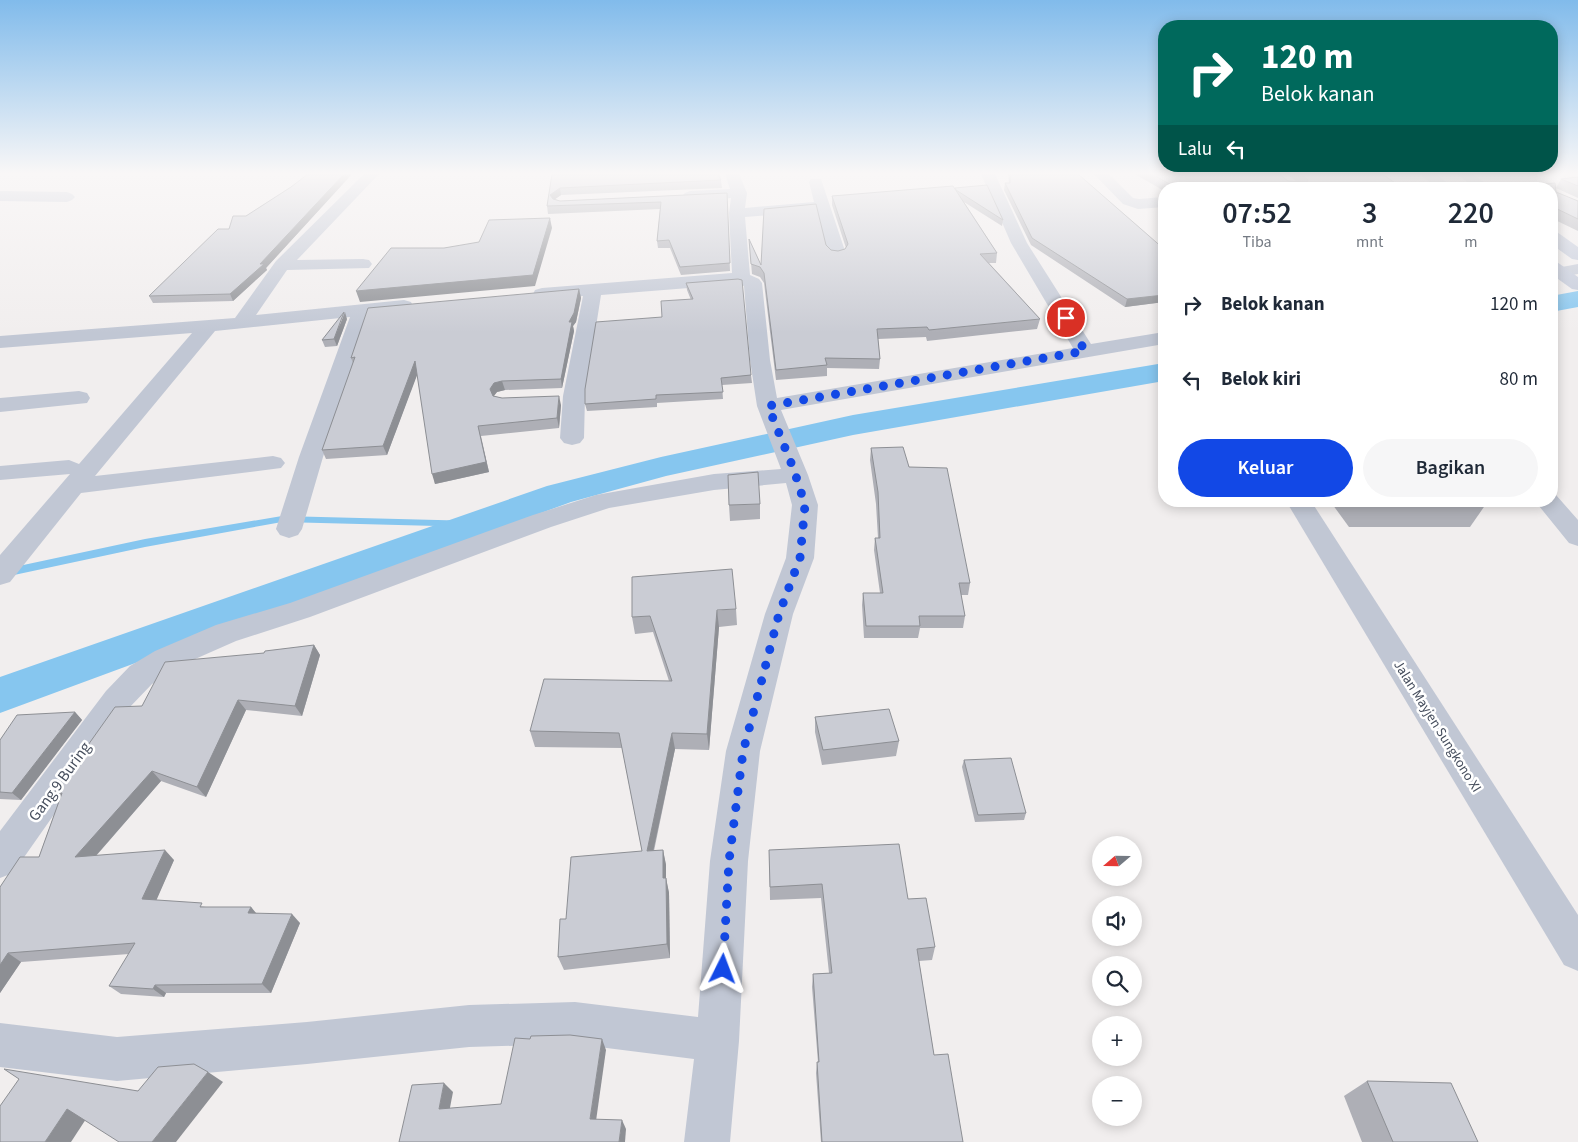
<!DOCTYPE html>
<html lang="id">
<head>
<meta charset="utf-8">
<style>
  :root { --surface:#fff; --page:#f6f6f7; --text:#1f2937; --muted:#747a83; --accent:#1248e6 }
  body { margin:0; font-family:"Source Sans 3",sans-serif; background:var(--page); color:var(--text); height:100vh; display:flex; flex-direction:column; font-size:19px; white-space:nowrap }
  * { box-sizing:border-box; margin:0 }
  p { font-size:16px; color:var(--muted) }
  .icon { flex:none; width:28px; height:28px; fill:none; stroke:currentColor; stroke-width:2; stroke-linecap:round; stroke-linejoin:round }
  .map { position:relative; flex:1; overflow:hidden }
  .drawer { position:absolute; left:1158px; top:182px; width:400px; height:325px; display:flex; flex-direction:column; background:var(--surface); border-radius:20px; box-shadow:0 2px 12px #0003 }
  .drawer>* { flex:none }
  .banner { position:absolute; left:1158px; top:20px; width:400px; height:152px; border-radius:20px; box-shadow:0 2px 12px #0003; background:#00695c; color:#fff; overflow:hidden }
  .needle { width:32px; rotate:250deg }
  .buttons { position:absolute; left:1092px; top:836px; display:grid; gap:10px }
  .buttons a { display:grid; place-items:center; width:50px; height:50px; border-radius:50%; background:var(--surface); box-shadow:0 2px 12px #0003; font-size:25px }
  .pin { position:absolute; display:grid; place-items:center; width:42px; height:42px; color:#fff; margin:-21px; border:2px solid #fff; border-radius:50%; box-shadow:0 1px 5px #0007 }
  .me { position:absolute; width:55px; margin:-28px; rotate:3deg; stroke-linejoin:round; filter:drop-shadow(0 0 4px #0008) }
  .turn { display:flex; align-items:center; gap:18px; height:105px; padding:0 20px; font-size:22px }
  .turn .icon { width:65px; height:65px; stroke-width:2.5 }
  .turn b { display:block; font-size:35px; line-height:42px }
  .then { display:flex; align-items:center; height:48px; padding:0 20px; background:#0003; gap:10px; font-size:19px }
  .eta { display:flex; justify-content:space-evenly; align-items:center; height:85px; text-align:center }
  .eta b { font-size:30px; font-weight:600; line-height:35px }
  .action { display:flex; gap:10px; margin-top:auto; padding:10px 20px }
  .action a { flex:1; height:58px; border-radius:30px; background:var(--accent); color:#fff; font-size:20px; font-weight:600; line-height:58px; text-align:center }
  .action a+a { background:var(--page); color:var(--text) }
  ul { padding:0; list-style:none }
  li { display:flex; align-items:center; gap:15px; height:75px; padding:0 20px }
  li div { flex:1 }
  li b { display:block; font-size:19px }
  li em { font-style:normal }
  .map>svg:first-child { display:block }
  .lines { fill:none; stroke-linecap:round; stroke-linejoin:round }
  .stream { fill:#86c6ef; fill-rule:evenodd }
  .canal { fill:#86c6ef; fill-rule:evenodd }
  .street { fill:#c1c7d4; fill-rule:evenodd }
  .secondary { fill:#c0c7d8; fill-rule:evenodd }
  .wall { fill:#aeafb6 }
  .shaded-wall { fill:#8d8f94 }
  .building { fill:#caccd4; stroke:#8d8f94 }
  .route { stroke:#1248e6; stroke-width:9; stroke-dasharray:0 16.2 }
  .labels { text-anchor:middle; stroke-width:5; stroke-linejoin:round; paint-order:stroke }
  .street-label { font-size:14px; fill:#454d5c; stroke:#fff }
  .near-street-label { font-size:16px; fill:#454d5c; stroke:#fff }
</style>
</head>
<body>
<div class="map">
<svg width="1578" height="1142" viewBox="0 0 1578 1142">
  <rect width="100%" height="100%" fill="#f1eeee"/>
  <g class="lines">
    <polygon class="stream" points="282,516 476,521 481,524 476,527 282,522 145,547 0,578 0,570 145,539"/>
    <g class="canal">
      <polygon points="1578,291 1578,307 1551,312 1551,296"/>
      <polygon points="1164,363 1164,381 853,435 666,476 571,502 0,713 0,677 547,486 661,457 853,415"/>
    </g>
    <g class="street">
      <polygon points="364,174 379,174 297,260 363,259 369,260 372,264 369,268 287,270 256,315 404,300 411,302 413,306 411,310 370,315 323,457 302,529 298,535 289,538 280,535 276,529 299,457 350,317 215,331 95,476 273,456 281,458 285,463 281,468 81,493 10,582 0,585 0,555 70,474 0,480 0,466 69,460 79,464 192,333 0,348 0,336 235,318 276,261"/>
      <polygon points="725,174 739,174 747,193 745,208 814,202 809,182 811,179 821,179 846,254 843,258 837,259 831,258 828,254 817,211 745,217 750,275 759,279 762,283 770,360 777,398 1073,348 1011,243 981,174 995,174 1027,243 1091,344 1164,332 1164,344 781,410 808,475 818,505 814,558 793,614 760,751 748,861 739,1041 730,1142 684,1142 694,1059 575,1044 469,1047 307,1064 117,1081 0,1067 0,1023 117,1037 307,1022 469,1005 575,1002 698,1017 710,861 726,751 765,614 786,558 792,505 786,483 714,490 609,508 551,527 310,617 236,641 177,667 152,684 128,709 13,873 0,878 0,831 106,691 130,666 155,651 216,625 290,603 533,515 596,495 714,474 781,469 757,406 750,360 744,286 739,284 601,295 585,396 584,438 580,443 572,445 564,443 560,438 563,396 583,296 542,300 535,298 533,294 535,290 542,288 732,273 729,213 731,198 690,201 685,199 682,196 685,193 690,191 730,189"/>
      <polygon points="1094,174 1109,174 1133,198 1139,199 1164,197 1164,207 1138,209 1123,204"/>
      <polygon points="0,191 67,192 72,194 75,197 72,200 67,202 0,201"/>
      <polygon points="1578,264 1578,274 1551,279 1551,269"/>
      <polygon points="79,391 87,393 90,398 87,403 0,412 0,398"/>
      <polygon points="1551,494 1556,495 1578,520 1578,546 1569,543 1535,501 1551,501"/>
      <polygon points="1286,501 1311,501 1578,915 1578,971 1564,965"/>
    </g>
    <g class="secondary">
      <polygon points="1420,174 1436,174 1455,189 1438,189"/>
      <polygon points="1457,174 1473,174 1493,189 1476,189"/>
      <polygon points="1551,231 1557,232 1578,247 1578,260 1572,259 1551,244"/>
      <polygon points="1551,261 1557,262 1578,277 1578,290 1572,289 1551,274"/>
    </g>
  </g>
  <g class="wall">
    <polygon points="308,174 352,174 266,268 267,270 233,301 153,303 149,296 229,229 246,216 291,187"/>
    <polygon points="552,174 682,174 721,180 722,188 561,195 555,199 560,201 727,193 730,271 681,275 670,248 658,248 657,241 660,209 548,214 547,206"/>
    <polygon points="1008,174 1078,174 1164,249 1164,302 1125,307 1031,245 1004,190 1005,183 1009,183"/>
    <polygon points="1135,174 1279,174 1288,181 1297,182 1287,174 1382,174 1404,189 1164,189 1164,191"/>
    <polygon points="1578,177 1578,198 1556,188 1561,179"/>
    <polygon points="1555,183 1556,192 1578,201 1578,231 1551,218 1551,189 1513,189 1514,187"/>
    <polygon points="955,188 1003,220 1002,226 964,202 997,253 996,263 989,263 1040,319 1037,329 927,341 926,337 878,339 880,359 879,369 827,368 827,376 776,380 764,283 760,277 752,274 749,239 761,265 826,245 831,250 838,251 845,249 846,248 832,205 832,196"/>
    <polygon points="686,283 751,375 752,383 722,385 723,399 657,403 657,407 587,411 585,404 662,317 691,300 687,290"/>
    <polygon points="579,289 581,298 576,322 573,326 574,331 562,388 505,390 497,392 494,396 502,398 561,405 559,428 481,436 489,472 435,484 417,374 387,455 326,459 322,450 353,363 351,358"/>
    <polygon points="347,319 337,346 325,347 322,340"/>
    <polygon points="871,448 909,467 970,583 968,595 961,595 965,616 963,628 920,628 918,638 864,638 862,605 863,593 880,593 874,550 875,538 878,538 876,504 870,460"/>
    <polygon points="1330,501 1483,501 1486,504 1470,527 1349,527"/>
    <polygon points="760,504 760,519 730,521 729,505"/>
    <polygon points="736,609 737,625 719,627 709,750 675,749 654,851 663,850 666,865 666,878 669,893 670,958 564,970 558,957 566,919 642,851 622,748 535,747 530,731 669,681 653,632 635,634 632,617"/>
    <polygon points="314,645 320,655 302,716 246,710 206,797 161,781 96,856 174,860 156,900 206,907 251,907 256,913 300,923 271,993 166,993 164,997 121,994 109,986 129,954 21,962 0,993 0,887 39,857 60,798 54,793 142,706 264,653"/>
    <polygon points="75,712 82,720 21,800 0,799 0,740"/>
    <polygon points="815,717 899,741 896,756 822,765 815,732"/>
    <polygon points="964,760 1026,813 1024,820 975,822 962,767"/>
    <polygon points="769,850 908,899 935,947 932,960 919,961 934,1055 963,1142 821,1142 816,1073 817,1062 818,1062 812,987 813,974 829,973 821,898 770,900"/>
    <polygon points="1367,1081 1478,1142 1362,1142 1344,1096"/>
  </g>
  <g class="shaded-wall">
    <polygon points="344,174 352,174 266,268 267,270 233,301 230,294 260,264"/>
    <polygon points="560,188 561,195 551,202 550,195"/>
    <polygon points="550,218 552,228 535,286 360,302 356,291"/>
    <polygon points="579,289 581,298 576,322 573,326 574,331 562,388 561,379 569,322"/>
    <polygon points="1164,295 1164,302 1125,307 1127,299"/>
    <polygon points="345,312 347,319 337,346 334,339"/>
    <polygon points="415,361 419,370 387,455 383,446"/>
    <polygon points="502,381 505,390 497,392 492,398 490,389 494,383"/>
    <polygon points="559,396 561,405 559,428 557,418"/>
    <polygon points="478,426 489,472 435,484 432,474"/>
    <polygon points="717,610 719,627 709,750 707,734"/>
    <polygon points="314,645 320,655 302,716 295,706"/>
    <polygon points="238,700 246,710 206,797 197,787"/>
    <polygon points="75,712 82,720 21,800 12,793"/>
    <polygon points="672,733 675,749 650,866 647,851"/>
    <polygon points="152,771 161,781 86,867 75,857"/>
    <polygon points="165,850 174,860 153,908 142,899"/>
    <polygon points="663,850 666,865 666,893 663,878"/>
    <polygon points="666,878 669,893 670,958 667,944"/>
    <polygon points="251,907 259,917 248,913"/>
    <polygon points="292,914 300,923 271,993 262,984"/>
    <polygon points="8,953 21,962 0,993 0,965"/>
    <polygon points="155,985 166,993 164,997 153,989"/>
    <polygon points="602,1039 606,1050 595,1128 590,1119"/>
    <polygon points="208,1072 223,1082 176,1142 152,1142"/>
    <polygon points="444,1083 453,1092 448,1118 439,1109"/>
    <polygon points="67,1109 86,1119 71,1142 45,1142"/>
    <polygon points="622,1120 626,1129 625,1142 619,1142"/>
  </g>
  <g class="building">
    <polygon points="308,174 344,174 260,264 264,264 230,294 149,296 218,229 229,229 233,216 246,216 291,187"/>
    <polygon points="552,174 718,174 721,180 560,188 550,195 553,199 560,201 727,193 730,263 680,267 669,240 657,241 661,202 547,206"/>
    <polygon points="1010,174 1078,174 1164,249 1164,295 1127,299 1032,238 1005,183 1010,183"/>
    <polygon points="1152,174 1279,174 1288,181 1307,182 1308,180 1301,174 1382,174 1404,189 1178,189"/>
    <polygon points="1578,177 1578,186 1561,179"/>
    <polygon points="1555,183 1556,192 1578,201 1578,219 1551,206 1551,189 1517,189 1514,187"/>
    <polygon points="987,185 1003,220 956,190 955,188"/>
    <polygon points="953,186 997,253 980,254 1040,319 929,330 927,327 877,329 880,359 825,358 827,365 776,370 764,273 760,267 751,264 749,239 761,265 764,209 816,204 826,245 831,250 838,251 845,249 848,244 832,196"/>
    <polygon points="550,218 533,275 356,291 391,248 444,248 479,242 489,220"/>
    <polygon points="738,279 742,280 751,375 721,378 723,392 656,395 656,399 585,404 585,389 596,322 662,317 661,301 693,299 686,283"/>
    <polygon points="579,289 574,313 569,322 572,322 561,379 502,381 494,383 490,389 493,396 502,398 559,396 557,418 478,426 486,462 432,474 415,361 383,446 322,450 355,357 351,358 368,308"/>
    <polygon points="344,312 334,339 322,340"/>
    <polygon points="903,447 909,467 947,468 970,583 959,583 965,616 919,616 920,626 866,626 863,593 883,593 875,538 880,538 878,492 871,448"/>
    <polygon points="758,472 760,504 729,505 728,475"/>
    <polygon points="1359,501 1483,501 1486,504 1362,505"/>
    <polygon points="732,569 736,609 717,610 707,734 672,733 647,851 663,850 663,878 666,878 667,944 558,957 560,919 566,919 571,857 642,851 619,733 530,731 544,679 672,681 650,616 632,617 632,577"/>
    <polygon points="314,645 295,706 238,700 197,787 152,771 75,857 165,850 142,899 202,903 200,907 251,907 248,913 292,914 262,984 155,985 153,989 109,986 135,943 8,953 0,965 0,887 20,857 39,857 62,793 54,793 115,707 142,706 165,662 264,653 265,651"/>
    <polygon points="889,709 899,741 823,750 815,717"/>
    <polygon points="75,712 12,793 0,792 0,740 17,715"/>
    <polygon points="1011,758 1026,813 978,815 964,760"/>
    <polygon points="899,844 908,899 926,898 935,947 917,949 934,1055 948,1054 963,1142 822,1142 817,1062 819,1062 813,974 832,973 822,884 770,887 769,850"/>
    <polygon points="570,1035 602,1039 590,1119 622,1120 619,1142 399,1142 412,1085 444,1083 439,1109 501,1104 515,1038 530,1039 531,1036"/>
    <polygon points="194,1064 208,1072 152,1142 119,1142 67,1109 45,1142 0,1142 0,1106 19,1079 4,1069 138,1091 158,1067"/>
    <polygon points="1367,1081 1451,1083 1478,1142 1393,1142"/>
  </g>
  <linearGradient id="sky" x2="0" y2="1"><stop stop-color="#81bbeb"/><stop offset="0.52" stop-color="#f9f7f7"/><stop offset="1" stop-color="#f9f7f7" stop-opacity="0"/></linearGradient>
  <rect width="1578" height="333" fill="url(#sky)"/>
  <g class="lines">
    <polyline class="route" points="723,969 729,861 743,752 779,614 800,558 805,505 794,470 768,406 1085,351 1066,318"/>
  </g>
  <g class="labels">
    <g class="street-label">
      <text transform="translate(1438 726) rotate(58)" y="5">Jalan Mayjen Sungkono XI</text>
    </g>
    <g class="near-street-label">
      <text transform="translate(59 781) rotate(-54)" y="6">Gang 9 Buring</text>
    </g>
  </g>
</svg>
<div class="buttons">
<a><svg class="needle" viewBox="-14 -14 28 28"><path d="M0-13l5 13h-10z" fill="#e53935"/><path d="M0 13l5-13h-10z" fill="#747a83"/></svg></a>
<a><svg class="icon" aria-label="sound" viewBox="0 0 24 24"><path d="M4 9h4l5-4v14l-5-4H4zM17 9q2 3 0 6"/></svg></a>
<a><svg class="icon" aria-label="search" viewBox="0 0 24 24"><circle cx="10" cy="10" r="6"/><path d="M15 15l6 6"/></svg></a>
<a>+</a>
<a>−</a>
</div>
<div class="pin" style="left:1066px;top:318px;background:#d93025"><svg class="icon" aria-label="arrive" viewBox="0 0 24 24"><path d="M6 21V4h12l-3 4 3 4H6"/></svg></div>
<svg class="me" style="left:723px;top:969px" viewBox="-20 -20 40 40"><path d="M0-17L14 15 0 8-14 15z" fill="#1248e6" stroke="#fff" stroke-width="4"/></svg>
<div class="banner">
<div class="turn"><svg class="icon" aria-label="right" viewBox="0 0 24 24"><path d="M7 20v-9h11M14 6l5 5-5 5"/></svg><div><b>120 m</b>Belok kanan</div></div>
<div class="then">Lalu<svg class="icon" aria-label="left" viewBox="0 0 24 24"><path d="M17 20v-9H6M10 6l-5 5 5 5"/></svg></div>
</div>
<section class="drawer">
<div class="eta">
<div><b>07:52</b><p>Tiba</p></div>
<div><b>3</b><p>mnt</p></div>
<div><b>220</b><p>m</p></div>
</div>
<ul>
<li><svg class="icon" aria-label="right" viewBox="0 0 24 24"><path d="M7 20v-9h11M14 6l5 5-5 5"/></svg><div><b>Belok kanan</b></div><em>120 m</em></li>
<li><svg class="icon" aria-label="left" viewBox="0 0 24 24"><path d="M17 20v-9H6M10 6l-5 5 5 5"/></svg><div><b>Belok kiri</b></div><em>80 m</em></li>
</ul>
<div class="action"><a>Keluar</a><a>Bagikan</a></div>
</section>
</div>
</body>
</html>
